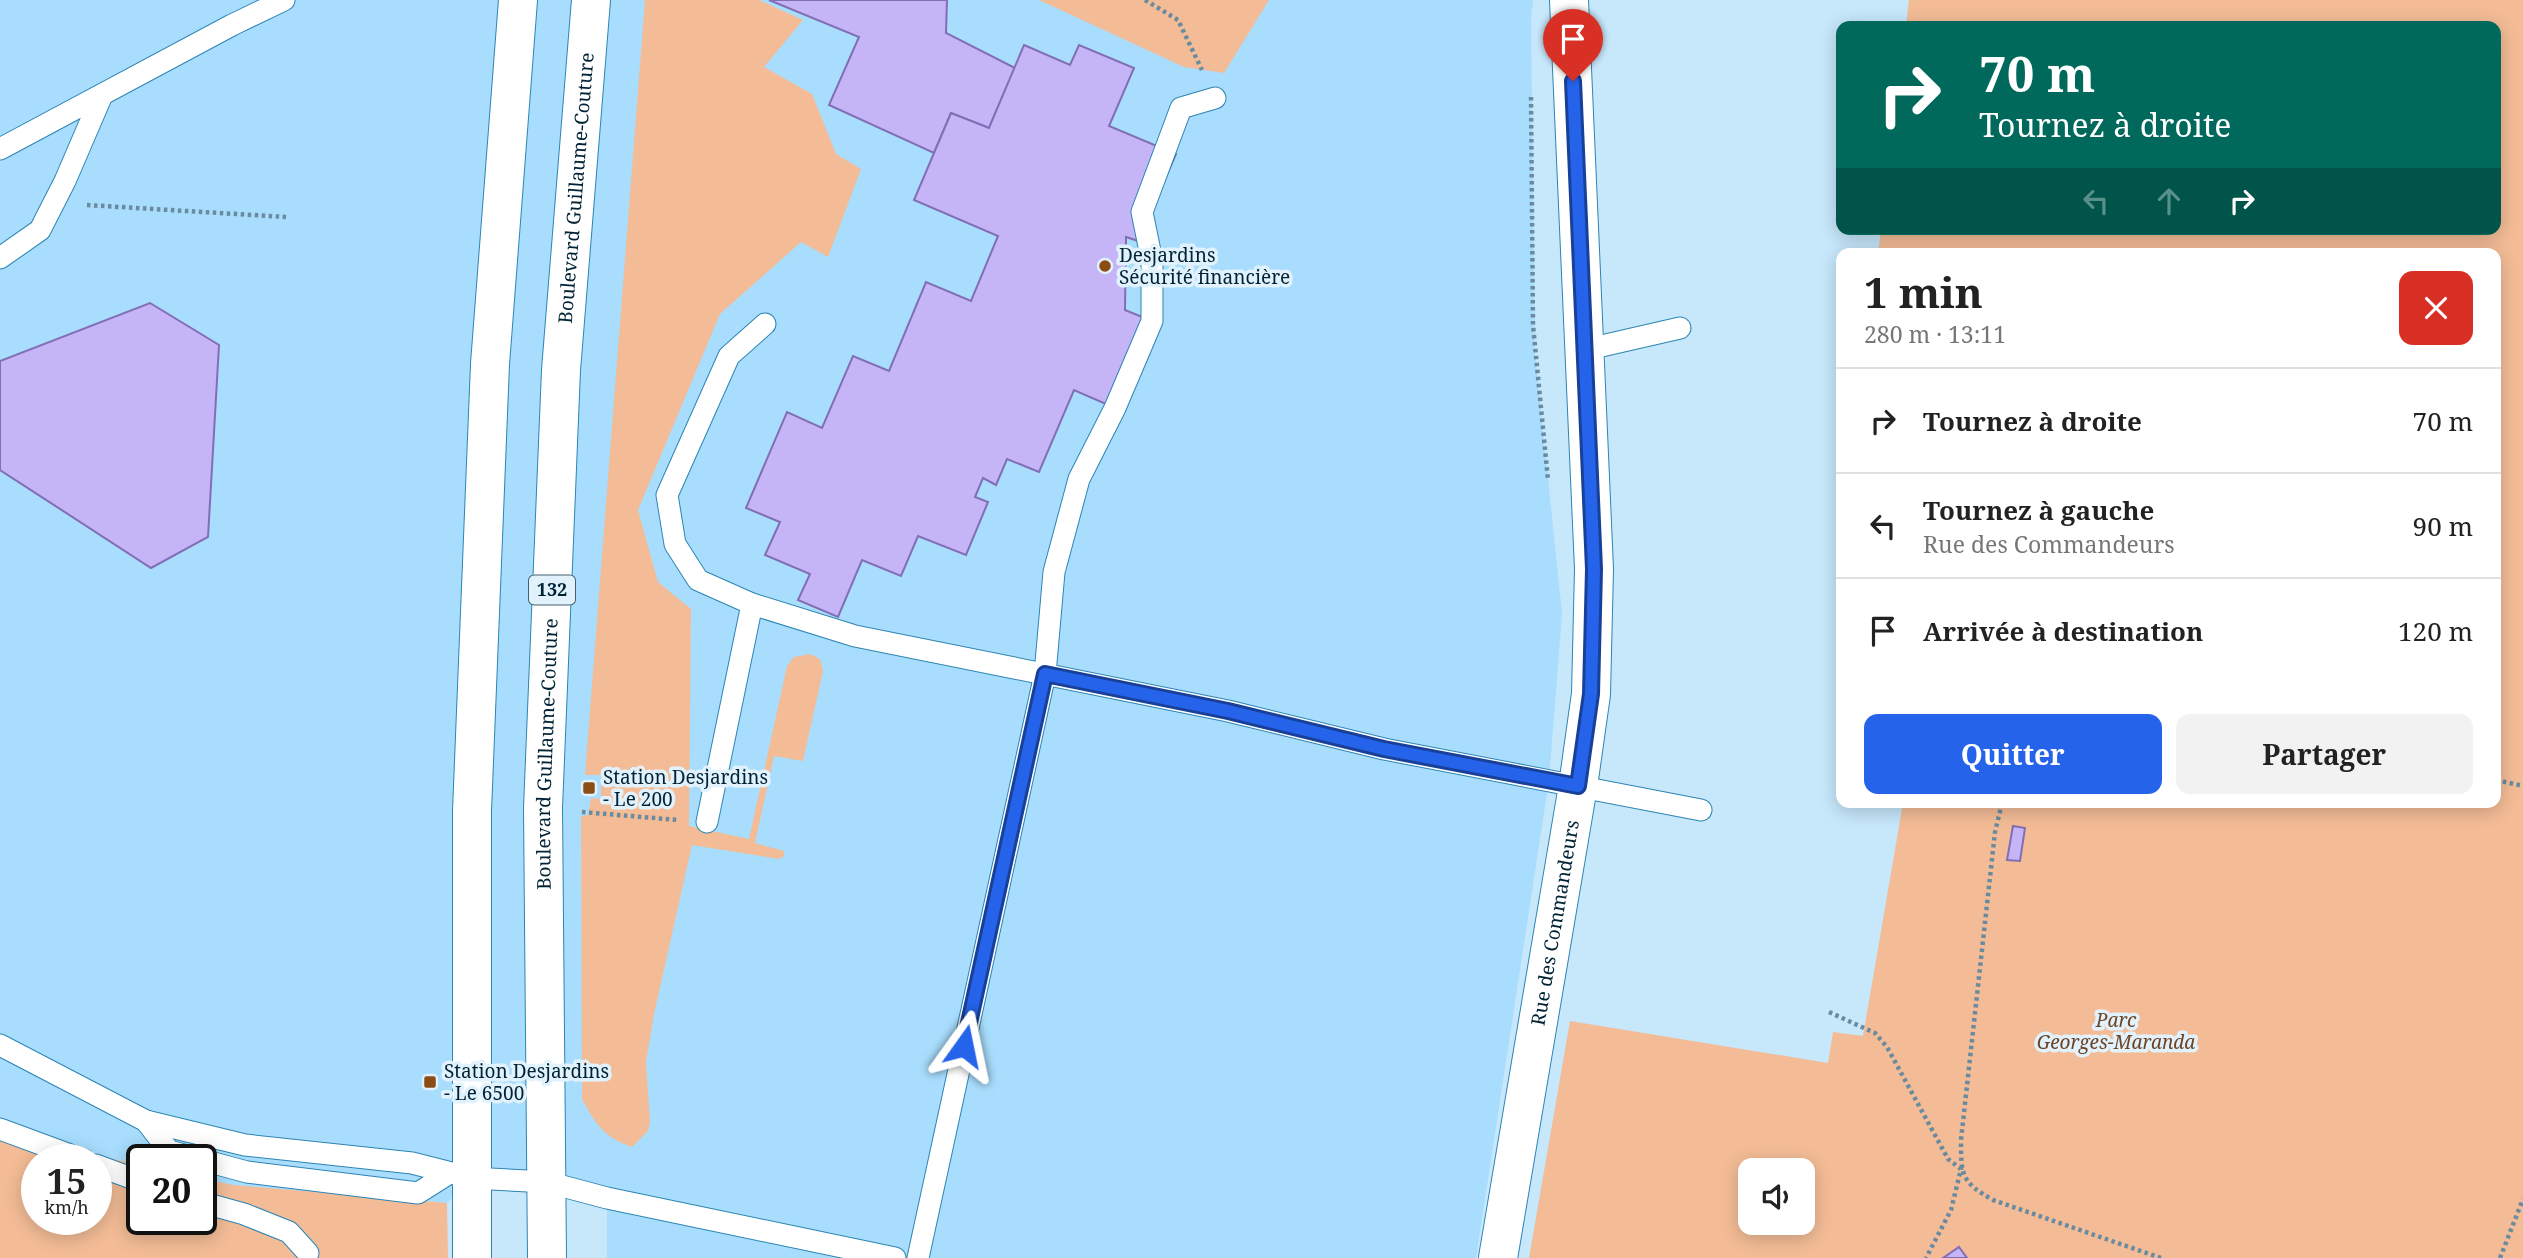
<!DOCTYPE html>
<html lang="fr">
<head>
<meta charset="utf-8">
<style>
  :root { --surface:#fff; --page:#f2f2f2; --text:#222; --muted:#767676; --line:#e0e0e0; --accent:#2563eb }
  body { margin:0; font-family:"Noto Serif",serif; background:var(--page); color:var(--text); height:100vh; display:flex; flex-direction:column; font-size:26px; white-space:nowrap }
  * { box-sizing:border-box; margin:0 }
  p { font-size:23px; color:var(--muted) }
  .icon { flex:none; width:38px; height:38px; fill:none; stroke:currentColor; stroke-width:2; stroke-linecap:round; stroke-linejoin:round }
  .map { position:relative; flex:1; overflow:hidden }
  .panel { position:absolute; left:1836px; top:248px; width:665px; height:560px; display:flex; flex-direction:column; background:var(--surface); border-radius:14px; box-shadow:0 4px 18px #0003 }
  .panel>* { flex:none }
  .guide { position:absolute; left:1836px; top:21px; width:665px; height:214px; border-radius:14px; box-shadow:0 4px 18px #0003; background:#00695c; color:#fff; overflow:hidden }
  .controls { position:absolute; left:1738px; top:1158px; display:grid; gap:14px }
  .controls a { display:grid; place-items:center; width:77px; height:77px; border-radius:14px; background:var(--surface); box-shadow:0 4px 18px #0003; font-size:35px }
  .speed { position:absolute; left:21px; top:1144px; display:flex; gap:14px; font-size:35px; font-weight:700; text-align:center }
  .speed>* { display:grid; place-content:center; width:91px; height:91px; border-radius:50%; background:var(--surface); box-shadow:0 4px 18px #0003; line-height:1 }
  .speed small { font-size:18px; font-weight:400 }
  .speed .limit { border:4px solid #111; border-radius:10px; background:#fff; color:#111 }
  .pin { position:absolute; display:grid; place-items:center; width:60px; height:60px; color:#fff; margin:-72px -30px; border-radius:50% 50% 50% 0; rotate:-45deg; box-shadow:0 0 7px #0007 }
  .pin .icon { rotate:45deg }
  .me { position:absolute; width:77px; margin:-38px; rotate:12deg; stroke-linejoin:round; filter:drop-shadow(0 0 5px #0008) }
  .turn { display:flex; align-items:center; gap:24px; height:147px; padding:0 28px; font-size:32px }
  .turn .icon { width:91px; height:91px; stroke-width:2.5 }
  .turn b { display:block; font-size:49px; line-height:60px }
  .lanes { display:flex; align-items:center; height:66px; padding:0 28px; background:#0003; justify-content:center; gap:35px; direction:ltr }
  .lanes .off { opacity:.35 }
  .round { display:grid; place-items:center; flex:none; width:74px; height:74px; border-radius:14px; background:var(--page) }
  .summary { display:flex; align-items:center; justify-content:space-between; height:119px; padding:0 28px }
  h1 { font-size:42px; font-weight:700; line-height:52px }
  .cta { display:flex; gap:14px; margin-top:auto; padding:14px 28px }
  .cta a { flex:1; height:80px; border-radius:14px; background:var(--accent); color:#fff; font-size:28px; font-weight:700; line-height:80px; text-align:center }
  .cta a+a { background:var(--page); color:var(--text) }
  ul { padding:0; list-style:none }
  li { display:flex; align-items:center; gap:21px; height:105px; padding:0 28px; border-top:2px solid var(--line) }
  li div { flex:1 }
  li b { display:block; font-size:26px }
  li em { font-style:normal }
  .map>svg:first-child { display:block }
  .built { fill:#a8ddfd }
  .green { fill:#f3bc96; fill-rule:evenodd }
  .building { fill:#c5b5f7; stroke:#826eb5; stroke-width:2 }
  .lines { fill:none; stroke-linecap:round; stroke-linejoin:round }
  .service-casing { stroke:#2c85b3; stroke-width:23 }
  .minor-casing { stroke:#2c85b3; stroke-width:40 }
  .primary-casing { stroke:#2c85b3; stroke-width:40 }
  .path { stroke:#6a8b9f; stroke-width:4.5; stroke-dasharray:3.5 3.5; stroke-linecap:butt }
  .service { stroke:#fff; stroke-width:21 }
  .minor { stroke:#fff; stroke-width:38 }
  .primary { stroke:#fff; stroke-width:38 }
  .route-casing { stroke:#184099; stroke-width:18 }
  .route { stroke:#2563eb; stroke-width:12 }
  .poi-dot { fill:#8c4c16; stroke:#e2f2fc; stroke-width:2.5 }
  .labels { text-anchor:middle; stroke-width:7; stroke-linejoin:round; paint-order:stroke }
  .shield { fill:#e2f2fc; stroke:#446171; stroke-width:2 }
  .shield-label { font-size:18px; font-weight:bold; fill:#002336 }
  .street-label { font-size:19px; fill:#002336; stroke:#e2f2fc }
  .poi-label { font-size:19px; fill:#002336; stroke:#e2f2fc; text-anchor:start }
  .park-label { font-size:19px; font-style:italic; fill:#6d4323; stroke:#e2f2fc }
</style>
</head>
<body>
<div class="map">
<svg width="2523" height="1258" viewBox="0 0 2523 1258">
  <rect width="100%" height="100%" fill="#c7e7fb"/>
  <polygon class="built" points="0,0 1533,0 1531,19 1535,352 1562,614 1549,780 1476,1258 607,1258 607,1198 471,1178 447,1203 201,1183 201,1160 142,1160 142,1180 96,1160 0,1159"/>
  <g class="green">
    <path d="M645 0H759L803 20 764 67 812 94 836 154 861 169 828 257 801 242 720 314 638 510 658 582 691 609 689 826 749 839 787 666 794 657 810 654 820 659 823 671 803 761 774 756 755 843 784 851V856L779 859 692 845 654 1014 646 1062 650 1122 648 1131 632 1147C604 1137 596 1125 582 1099L581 816 588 815 591 798 601 799V775H585Z"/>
    <polygon points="1039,0 1269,0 1224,73 1184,67"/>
    <path d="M1909 0H2523V1258H1529L1570 1021 1828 1063 1833 1032 1863 1036 1903 803H2496V254H1878L1881 229H2496V26H1906ZM1750 1171H1802V1223H1750Z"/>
    <path d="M0 1135 142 1165V1220H201V1178L233 1185 447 1203 448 1258H0ZM37 1160H96V1220H37Z"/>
  </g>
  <g class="building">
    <polygon points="769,0 947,0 946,33 1015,68 989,128 951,113 934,153 829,105 859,37"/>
    <polygon points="1024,45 1070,65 1079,45 1134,68 1109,126 1176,154 1138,241 1126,237 1125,310 1152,321 1115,408 1074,390 1039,472 1007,459 996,485 983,478 975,497 988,502 966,555 918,536 901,576 862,560 838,617 798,600 810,574 765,555 780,522 746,508 787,412 822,428 853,356 889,371 926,282 971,301 998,236 914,200 951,113 989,128"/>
    <polygon points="150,303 219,345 208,537 151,568 0,470 0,361"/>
    <polygon points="2013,826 2025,828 2020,861 2007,860"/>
    <polygon points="1959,1247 1967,1258 1943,1258"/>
  </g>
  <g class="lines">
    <defs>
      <g id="service">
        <polyline points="0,149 232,25 284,0"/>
        <polyline points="0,258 40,230 65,181 102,95"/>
        <polyline points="765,324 729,356 667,495 675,544 698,580 752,604 855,636 1228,711 1384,749 1701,810"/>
        <polyline points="1584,350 1680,328"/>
        <polyline points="707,822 752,604"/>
        <polyline points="0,1045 146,1121 245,1145 412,1163 471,1178 547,1182 607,1198 895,1258"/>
        <polyline points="146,1121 169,1151 247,1172 418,1193 448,1174"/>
        <polyline points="0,1129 84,1160"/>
        <polyline points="96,1165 142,1182"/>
        <polyline points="201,1202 244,1214 289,1232 308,1253"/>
        <polyline points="918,1258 1045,674 1054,572 1079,479 1115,408 1152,321 1152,261 1142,212 1181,108 1215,98"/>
      </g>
      <g id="minor">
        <path id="s1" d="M1498 1258 1578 786 1591 694 1594 569 1569 0"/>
      </g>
      <g id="primary">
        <polyline points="472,1258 472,811 490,364 518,0"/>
        <path id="s2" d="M547 1258 543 808 561 370 591 0"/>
      </g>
    </defs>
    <use href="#service" class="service-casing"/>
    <use href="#minor" class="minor-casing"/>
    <use href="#primary" class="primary-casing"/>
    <g class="path">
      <polyline points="1145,0 1178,20 1202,70"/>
      <polyline points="1531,97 1533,325 1548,480"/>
      <polyline points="87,205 286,217"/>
      <polyline points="2496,780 2523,786"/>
      <path d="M2002 803 1995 832 1961 1140C1961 1175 1961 1182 1993 1200L2161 1258"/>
      <polyline points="582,812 678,820"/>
      <polyline points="1829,1012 1875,1033 1887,1047 1948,1159 1961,1169 1951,1210 1926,1258"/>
      <polyline points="2500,1258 2523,1199"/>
    </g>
    <use href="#service" class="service"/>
    <use href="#minor" class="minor"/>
    <use href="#primary" class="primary"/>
  </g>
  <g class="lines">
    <defs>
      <polyline id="route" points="964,1046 1045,674 1228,711 1384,749 1578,786 1591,694 1594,569 1573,81"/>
    </defs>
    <use href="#route" class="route-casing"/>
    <use href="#route" class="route"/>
  </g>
  <g class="poi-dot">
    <circle cx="1105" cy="266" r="7"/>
    <rect x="582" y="781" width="14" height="14" rx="3.5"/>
    <rect x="423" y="1075" width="14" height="14" rx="3.5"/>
  </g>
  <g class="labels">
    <rect class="shield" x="529" y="575.5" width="46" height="29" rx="5"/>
    <g class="shield-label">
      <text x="552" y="596">132</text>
    </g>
    <g class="street-label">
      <text dy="7" stroke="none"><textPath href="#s2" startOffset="1071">Boulevard Guillaume-Couture</textPath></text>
      <text dy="7" stroke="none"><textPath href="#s2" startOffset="504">Boulevard Guillaume-Couture</textPath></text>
      <text dy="7" stroke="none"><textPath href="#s1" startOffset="340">Rue des Commandeurs</textPath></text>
    </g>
    <g class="poi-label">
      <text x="1119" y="262">Desjardins<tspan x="1119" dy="22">Sécurité financière</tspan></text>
      <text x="603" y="784">Station Desjardins<tspan x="603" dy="22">- Le 200</tspan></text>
      <text x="444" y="1078">Station Desjardins<tspan x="444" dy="22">- Le 6500</tspan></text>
    </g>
    <g class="park-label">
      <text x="2116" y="1027">Parc<tspan x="2116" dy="22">Georges-Maranda</tspan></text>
    </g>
  </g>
</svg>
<div class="controls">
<a><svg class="icon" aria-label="sound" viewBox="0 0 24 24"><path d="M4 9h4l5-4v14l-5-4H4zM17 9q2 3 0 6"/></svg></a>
</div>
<div class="speed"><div>15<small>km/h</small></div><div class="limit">20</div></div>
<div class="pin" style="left:1573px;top:81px;background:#d93025"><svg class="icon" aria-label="arrive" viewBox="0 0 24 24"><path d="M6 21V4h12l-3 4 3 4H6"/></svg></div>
<svg class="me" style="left:964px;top:1046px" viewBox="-20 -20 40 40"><path d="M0-17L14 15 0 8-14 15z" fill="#2563eb" stroke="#fff" stroke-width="4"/></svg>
<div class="guide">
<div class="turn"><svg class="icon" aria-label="right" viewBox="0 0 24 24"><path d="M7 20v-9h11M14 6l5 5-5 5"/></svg><div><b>70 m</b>Tournez à droite</div></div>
<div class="lanes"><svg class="icon off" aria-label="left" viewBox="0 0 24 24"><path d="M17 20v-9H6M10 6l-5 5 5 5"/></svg><svg class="icon off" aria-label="ahead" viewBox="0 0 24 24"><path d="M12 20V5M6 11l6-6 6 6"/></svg><svg class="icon" aria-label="right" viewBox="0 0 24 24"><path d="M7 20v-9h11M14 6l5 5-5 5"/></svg></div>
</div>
<section class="panel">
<div class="summary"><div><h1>1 min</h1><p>280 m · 13:11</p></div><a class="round" style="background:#d93025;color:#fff"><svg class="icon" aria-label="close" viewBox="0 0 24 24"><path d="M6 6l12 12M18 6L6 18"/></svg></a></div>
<ul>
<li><svg class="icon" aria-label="right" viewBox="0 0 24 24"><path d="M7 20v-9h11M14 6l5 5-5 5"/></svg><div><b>Tournez à droite</b></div><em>70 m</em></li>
<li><svg class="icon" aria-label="left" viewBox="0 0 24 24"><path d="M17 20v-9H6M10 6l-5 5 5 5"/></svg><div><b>Tournez à gauche</b><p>Rue des Commandeurs</p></div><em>90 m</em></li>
<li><svg class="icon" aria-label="arrive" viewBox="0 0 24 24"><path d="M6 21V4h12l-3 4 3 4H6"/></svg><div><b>Arrivée à destination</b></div><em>120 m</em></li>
</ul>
<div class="cta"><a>Quitter</a><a>Partager</a></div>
</section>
</div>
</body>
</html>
